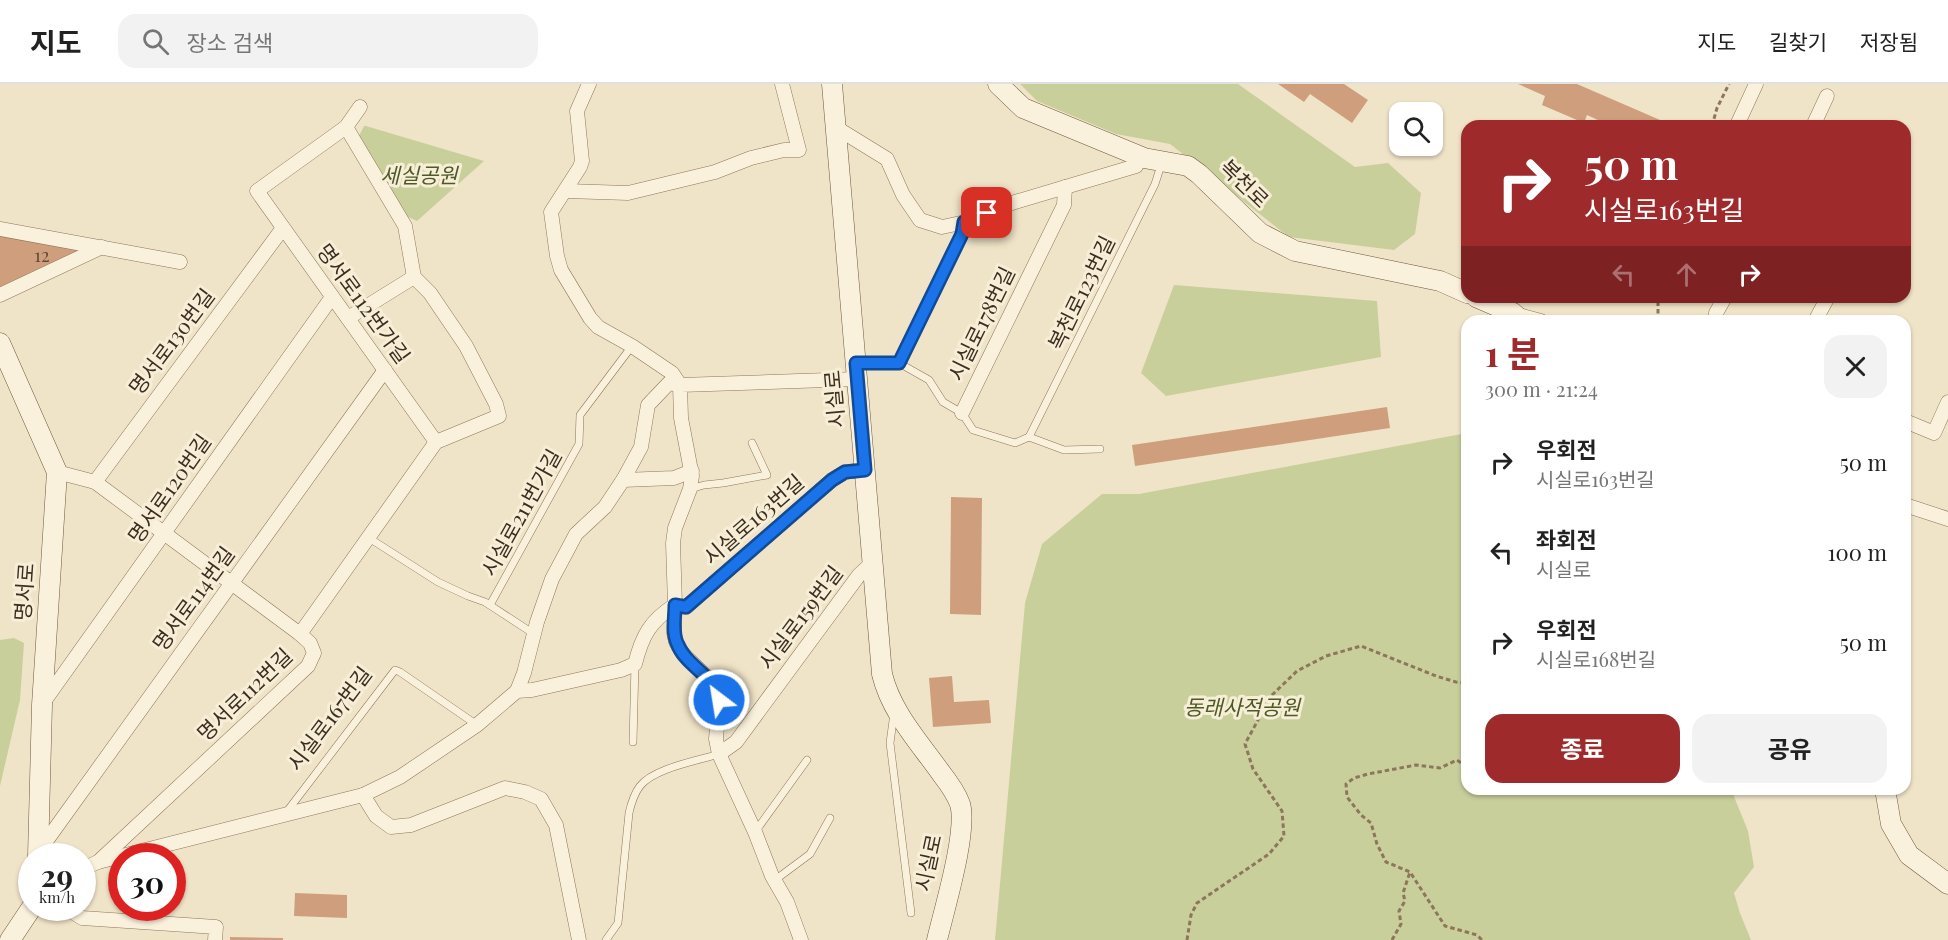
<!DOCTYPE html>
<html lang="ko">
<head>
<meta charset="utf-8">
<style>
  :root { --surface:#fff; --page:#f2f2f2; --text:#222; --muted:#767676; --line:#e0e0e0; --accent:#9e2a2b }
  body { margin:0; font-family:"Playfair Display","Noto Sans KR",serif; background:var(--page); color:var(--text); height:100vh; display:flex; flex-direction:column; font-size:22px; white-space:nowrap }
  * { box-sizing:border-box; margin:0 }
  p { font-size:20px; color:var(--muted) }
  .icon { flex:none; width:33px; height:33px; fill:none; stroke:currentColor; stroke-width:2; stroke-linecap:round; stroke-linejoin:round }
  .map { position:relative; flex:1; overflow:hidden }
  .side { position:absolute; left:1461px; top:231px; width:450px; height:480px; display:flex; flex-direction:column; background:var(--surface); border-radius:18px; box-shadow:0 2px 4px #0004 }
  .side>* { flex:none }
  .guide { position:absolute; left:1461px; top:36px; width:450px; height:183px; border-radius:18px; box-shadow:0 2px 4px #0004; background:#9e2a2b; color:#fff; overflow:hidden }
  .controls { position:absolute; left:1389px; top:18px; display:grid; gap:12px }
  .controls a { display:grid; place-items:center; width:54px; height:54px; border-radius:12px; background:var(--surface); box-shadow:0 2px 4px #0004; font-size:30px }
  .speed { position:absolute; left:18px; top:759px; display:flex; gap:12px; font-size:30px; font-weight:700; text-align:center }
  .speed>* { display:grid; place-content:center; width:78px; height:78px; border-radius:50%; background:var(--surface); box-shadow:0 2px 4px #0004; line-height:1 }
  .speed small { font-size:15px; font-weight:400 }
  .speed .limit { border:9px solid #d22; background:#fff; color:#111 }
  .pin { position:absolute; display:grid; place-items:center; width:51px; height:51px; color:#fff; margin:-26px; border-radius:12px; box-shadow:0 3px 9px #0006 }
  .me { position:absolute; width:66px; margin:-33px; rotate:329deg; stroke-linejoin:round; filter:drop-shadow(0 0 4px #0008) }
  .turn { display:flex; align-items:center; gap:21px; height:126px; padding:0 24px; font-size:27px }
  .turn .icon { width:78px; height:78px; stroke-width:2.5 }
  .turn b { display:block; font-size:42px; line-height:51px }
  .lanes { display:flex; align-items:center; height:57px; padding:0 24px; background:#0003; justify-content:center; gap:30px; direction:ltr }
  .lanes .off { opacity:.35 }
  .round { display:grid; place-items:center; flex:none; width:63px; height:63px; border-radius:18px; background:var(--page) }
  .headline { display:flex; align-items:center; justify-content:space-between; height:102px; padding:0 24px }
  h1 { font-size:36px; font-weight:700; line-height:45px; color:var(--accent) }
  .cta { display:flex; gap:12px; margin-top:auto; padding:12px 24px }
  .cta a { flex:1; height:69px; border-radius:18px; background:var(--accent); color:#fff; font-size:24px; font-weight:700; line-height:69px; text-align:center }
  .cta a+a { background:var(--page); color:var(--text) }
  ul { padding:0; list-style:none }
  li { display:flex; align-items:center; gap:18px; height:90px; padding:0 24px }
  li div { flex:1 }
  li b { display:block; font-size:22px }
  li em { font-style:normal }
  header { display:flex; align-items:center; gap:36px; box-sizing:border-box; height:84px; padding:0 30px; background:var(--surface); border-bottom:2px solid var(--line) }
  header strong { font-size:28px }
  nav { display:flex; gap:33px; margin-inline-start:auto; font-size:21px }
  .search { width:420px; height:54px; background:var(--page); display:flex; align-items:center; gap:15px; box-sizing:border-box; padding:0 21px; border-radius:18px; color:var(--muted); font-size:22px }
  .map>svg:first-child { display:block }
  .green { fill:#c9cf9b }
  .building { fill:#cf9f7d }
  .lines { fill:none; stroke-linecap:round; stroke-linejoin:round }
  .lane-casing { stroke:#8d765c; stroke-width:8 }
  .street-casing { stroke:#8d765c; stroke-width:15 }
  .secondary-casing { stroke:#6f573f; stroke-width:21 }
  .path { stroke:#8d765c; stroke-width:3; stroke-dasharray:4.5 3; stroke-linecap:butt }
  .lane { stroke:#faf1dc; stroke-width:7 }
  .street { stroke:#faf1dc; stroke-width:14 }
  .secondary { stroke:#faf1dc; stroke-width:20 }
  .route-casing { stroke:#114b97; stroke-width:15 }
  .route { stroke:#1a73e8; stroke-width:10 }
  .labels { text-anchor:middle; stroke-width:6; stroke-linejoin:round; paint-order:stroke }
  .number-label { font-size:18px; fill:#624a37 }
  .park-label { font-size:21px; font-style:italic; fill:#4d5a26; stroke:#f7eed8 }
  .street-label { font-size:21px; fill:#3d2e20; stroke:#f7eed8 }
</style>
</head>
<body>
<header>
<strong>지도</strong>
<div class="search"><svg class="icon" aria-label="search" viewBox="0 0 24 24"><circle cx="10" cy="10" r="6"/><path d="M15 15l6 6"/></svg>장소 검색</div>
<nav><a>지도</a><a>길찾기</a><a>저장됨</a></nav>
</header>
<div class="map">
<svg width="1948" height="856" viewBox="0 0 1948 856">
  <rect width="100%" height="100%" fill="#f0e4c8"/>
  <g class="green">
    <polygon points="1020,0 1238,0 1355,83 1388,79 1421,109 1415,150 1394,166 1289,153 1170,60 1116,50 1037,17"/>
    <polygon points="364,42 366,42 484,77 417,137 404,131 361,58 359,52"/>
    <polygon points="1174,201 1377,217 1381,273 1166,312 1141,289"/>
    <polygon points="1467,349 1467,705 1731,705 1748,747 1754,783 1734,809 1740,829 1751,856 995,856 1025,519 1042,460 1102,410 1139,410"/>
    <polygon points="14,554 24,559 20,616 0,702 0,556"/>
  </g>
  <g class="building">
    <polygon points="1278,0 1344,0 1368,16 1352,39 1310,10 1304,18"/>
    <polygon points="1518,0 1577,0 1667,39 1666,42 1611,42 1587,31 1584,39 1542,21 1545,12"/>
    <polygon points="0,145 102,163 0,211"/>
    <polygon points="1387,323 1390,344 1135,382 1132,361"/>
    <polygon points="951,413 982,414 981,531 950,530"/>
    <polygon points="952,592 954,618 989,616 991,639 933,643 929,594"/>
    <polygon points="295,809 347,811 347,834 294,832"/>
    <polygon points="230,853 283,854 283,856 230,856"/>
  </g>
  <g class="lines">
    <defs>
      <g id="lane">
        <polyline points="858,279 899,279 929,296 943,318 962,329 973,346 1015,359 1029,353 1064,366 1100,365"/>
        <polyline points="899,279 962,150 964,138"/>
        <polyline points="1029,353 1155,100 1162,78"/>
        <polyline points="690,405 704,401 723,399 767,391 752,359"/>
        <polyline points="369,454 438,498 468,512 485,518 534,550"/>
        <polyline points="490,521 579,360 580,331 632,262"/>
        <polyline points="894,629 890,659 911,829"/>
        <polyline points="633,658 635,580"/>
        <polyline points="285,730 395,586 400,588 477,641"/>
        <polyline points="755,748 807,676"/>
        <polyline points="775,796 810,770 830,734"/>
        <path d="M606 856 618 839 629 729C631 720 634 710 640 702 654 684 697 677 719 670"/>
      </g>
      <g id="street">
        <polyline points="589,0 577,27 582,77 580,83 551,128 557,172 561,186 590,234 598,243 632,262 672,289 680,301"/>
        <polyline points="360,23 346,43 257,107 436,358"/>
        <polyline points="1744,42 1738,39 1756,0"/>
        <polyline points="1813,42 1827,12"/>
        <polyline points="835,43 887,75 903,111 920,136 942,143 970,137 1005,121 1136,82 1139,72"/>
        <polyline points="566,107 628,109 715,88 751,74 784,66 799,66 782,0"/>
        <polyline points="0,145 180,178"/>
        <polyline points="0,211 102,163"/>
        <polyline points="1515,230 1541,237"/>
        <polyline points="348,234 414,193"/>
        <polyline points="1716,237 1716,229 1725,213"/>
        <polyline points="1815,237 1828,213"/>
        <polyline points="962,329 1064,121 1065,103"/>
        <polyline points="1905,337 1934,349 1948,318"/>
        <polyline points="57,388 95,398 300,550"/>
        <polyline points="623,396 674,394 692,387"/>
        <polyline points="95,398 283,144"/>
        <polyline points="1905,421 1948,435"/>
        <polyline points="675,521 686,523 832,396 845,388 865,386"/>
        <polyline points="517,607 524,589 537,538 552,495 576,450 605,423 623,396 641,363 648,321 669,299 680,301"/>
        <polyline points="43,619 332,213"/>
        <polyline points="719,670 736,658 859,491 872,479"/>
        <polyline points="363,711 376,732 391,743 411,741 505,704 525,708 541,715 556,741 579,856"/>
        <polyline points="39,767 385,286"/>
        <polyline points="98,778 308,582 314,569 310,559 300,550 436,358 499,332 496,320 466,262 430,209 414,193 405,142 346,43"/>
        <path d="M82 785 98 778 363 711 400 693 477 641 517 607 532 606 621 586 635 580C642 552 650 537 675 521"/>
        <polyline points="66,824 82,834 216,843 215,856"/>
        <polyline points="801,856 787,818 772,792 755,748 719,670 716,655 719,616 717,606 713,599 683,570 676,558 674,549 675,521 673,459 675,444 690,405 692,392 681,334 680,301 857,295"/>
      </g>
      <g id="secondary">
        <path d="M832 0 882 590C891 628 919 658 941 689 948 698 956 709 960 720 968 747 944 826 937 856"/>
        <polyline points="998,0 1023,24 1144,74 1188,82 1199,90 1260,149 1295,167 1440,197 1467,209"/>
        <polyline points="1476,213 1513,229 1522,237"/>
        <polyline points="0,259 57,388 42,621 38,772"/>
        <polyline points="1885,705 1891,740 1909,771 1948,800"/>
        <polyline points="10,856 32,823"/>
      </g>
    </defs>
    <use href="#lane" class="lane-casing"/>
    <use href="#street" class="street-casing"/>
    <use href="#secondary" class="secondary-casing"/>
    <g class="path">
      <polyline points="1712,42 1717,24 1729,0"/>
      <polyline points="1658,237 1658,213"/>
      <polyline points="1467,683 1457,676 1440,684 1416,681 1368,690 1354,694 1346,700 1347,713 1361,731 1371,739 1377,760 1386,778 1410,788 1445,842 1477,851 1482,856"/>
      <polyline points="1187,856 1191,831 1197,819 1269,770 1284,752 1282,727 1253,685 1245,660 1271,612 1297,587 1326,572 1361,562 1436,592 1456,598 1467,599"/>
      <polyline points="1392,856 1401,840 1399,827 1405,817 1403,809 1410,788"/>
    </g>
    <use href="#lane" class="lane"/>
    <use href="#street" class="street"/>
    <use href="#secondary" class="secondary"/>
  </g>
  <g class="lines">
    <defs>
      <path id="route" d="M719 616C714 590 686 583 677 559 672 548 675 533 675 521L686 523 832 396 845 388 865 386 856 279H899L962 150 964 138 987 129"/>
    </defs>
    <use href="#route" class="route-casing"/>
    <use href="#route" class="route"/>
  </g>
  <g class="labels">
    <g class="number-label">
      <text x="42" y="178">12</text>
    </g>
    <g class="park-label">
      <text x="419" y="99">세실공원</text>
      <text x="1242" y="631">동래사적공원</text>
    </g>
    <g class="street-label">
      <text transform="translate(1244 100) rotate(44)" y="7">복천로</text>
      <text transform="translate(1082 209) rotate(-64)" y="7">복천로123번길</text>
      <text transform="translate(363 220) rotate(54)" y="7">명서로112번가길</text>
      <text transform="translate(982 240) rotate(-64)" y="7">시실로178번길</text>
      <text transform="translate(172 258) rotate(-53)" y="7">명서로130번길</text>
      <text transform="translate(835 315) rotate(-95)" y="7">시실로</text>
      <text transform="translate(170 405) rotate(-55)" y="7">명서로120번길</text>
      <text transform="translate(522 429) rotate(-61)" y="7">시실로211번가길</text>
      <text transform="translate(754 436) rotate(-41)" y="7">시실로163번길</text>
      <text transform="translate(25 508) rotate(-86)" y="7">명서로</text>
      <text transform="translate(194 515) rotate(-54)" y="7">명서로114번길</text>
      <text transform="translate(801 534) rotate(-53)" y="7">시실로159번길</text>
      <text transform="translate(245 611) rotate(-44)" y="7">명서로112번길</text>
      <text transform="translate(330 635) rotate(-53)" y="7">시실로167번길</text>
      <text transform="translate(929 779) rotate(-78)" y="7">시실로</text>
    </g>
  </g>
</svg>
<div class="controls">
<a><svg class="icon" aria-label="search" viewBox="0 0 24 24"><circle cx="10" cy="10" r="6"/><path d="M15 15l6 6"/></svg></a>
</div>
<div class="speed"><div>29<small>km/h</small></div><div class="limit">30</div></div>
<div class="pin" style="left:987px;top:129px;background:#d93025"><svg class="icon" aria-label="arrive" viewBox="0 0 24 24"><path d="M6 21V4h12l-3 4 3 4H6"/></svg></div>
<svg class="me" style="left:719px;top:616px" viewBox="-20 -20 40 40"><circle r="17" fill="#1a73e8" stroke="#fff" stroke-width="3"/><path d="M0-11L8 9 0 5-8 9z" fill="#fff"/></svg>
<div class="guide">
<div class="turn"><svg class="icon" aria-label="right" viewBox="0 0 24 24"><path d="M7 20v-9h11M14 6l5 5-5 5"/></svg><div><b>50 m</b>시실로163번길</div></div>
<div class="lanes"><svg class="icon off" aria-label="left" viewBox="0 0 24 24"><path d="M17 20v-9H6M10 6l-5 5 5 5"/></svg><svg class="icon off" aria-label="ahead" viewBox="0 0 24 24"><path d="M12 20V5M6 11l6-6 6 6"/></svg><svg class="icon" aria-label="right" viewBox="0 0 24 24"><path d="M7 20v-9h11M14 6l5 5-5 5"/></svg></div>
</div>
<section class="side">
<div class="headline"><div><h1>1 분</h1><p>300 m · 21:24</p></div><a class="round"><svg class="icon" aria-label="close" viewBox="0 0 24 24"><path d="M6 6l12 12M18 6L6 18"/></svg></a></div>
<ul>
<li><svg class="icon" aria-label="right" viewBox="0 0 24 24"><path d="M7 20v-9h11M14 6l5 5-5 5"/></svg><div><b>우회전</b><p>시실로163번길</p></div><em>50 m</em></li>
<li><svg class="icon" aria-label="left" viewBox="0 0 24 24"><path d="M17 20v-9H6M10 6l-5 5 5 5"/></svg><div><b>좌회전</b><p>시실로</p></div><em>100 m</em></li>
<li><svg class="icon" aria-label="right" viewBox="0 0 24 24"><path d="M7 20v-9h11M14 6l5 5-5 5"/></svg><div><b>우회전</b><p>시실로168번길</p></div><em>50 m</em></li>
</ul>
<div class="cta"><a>종료</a><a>공유</a></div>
</section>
</div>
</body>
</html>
